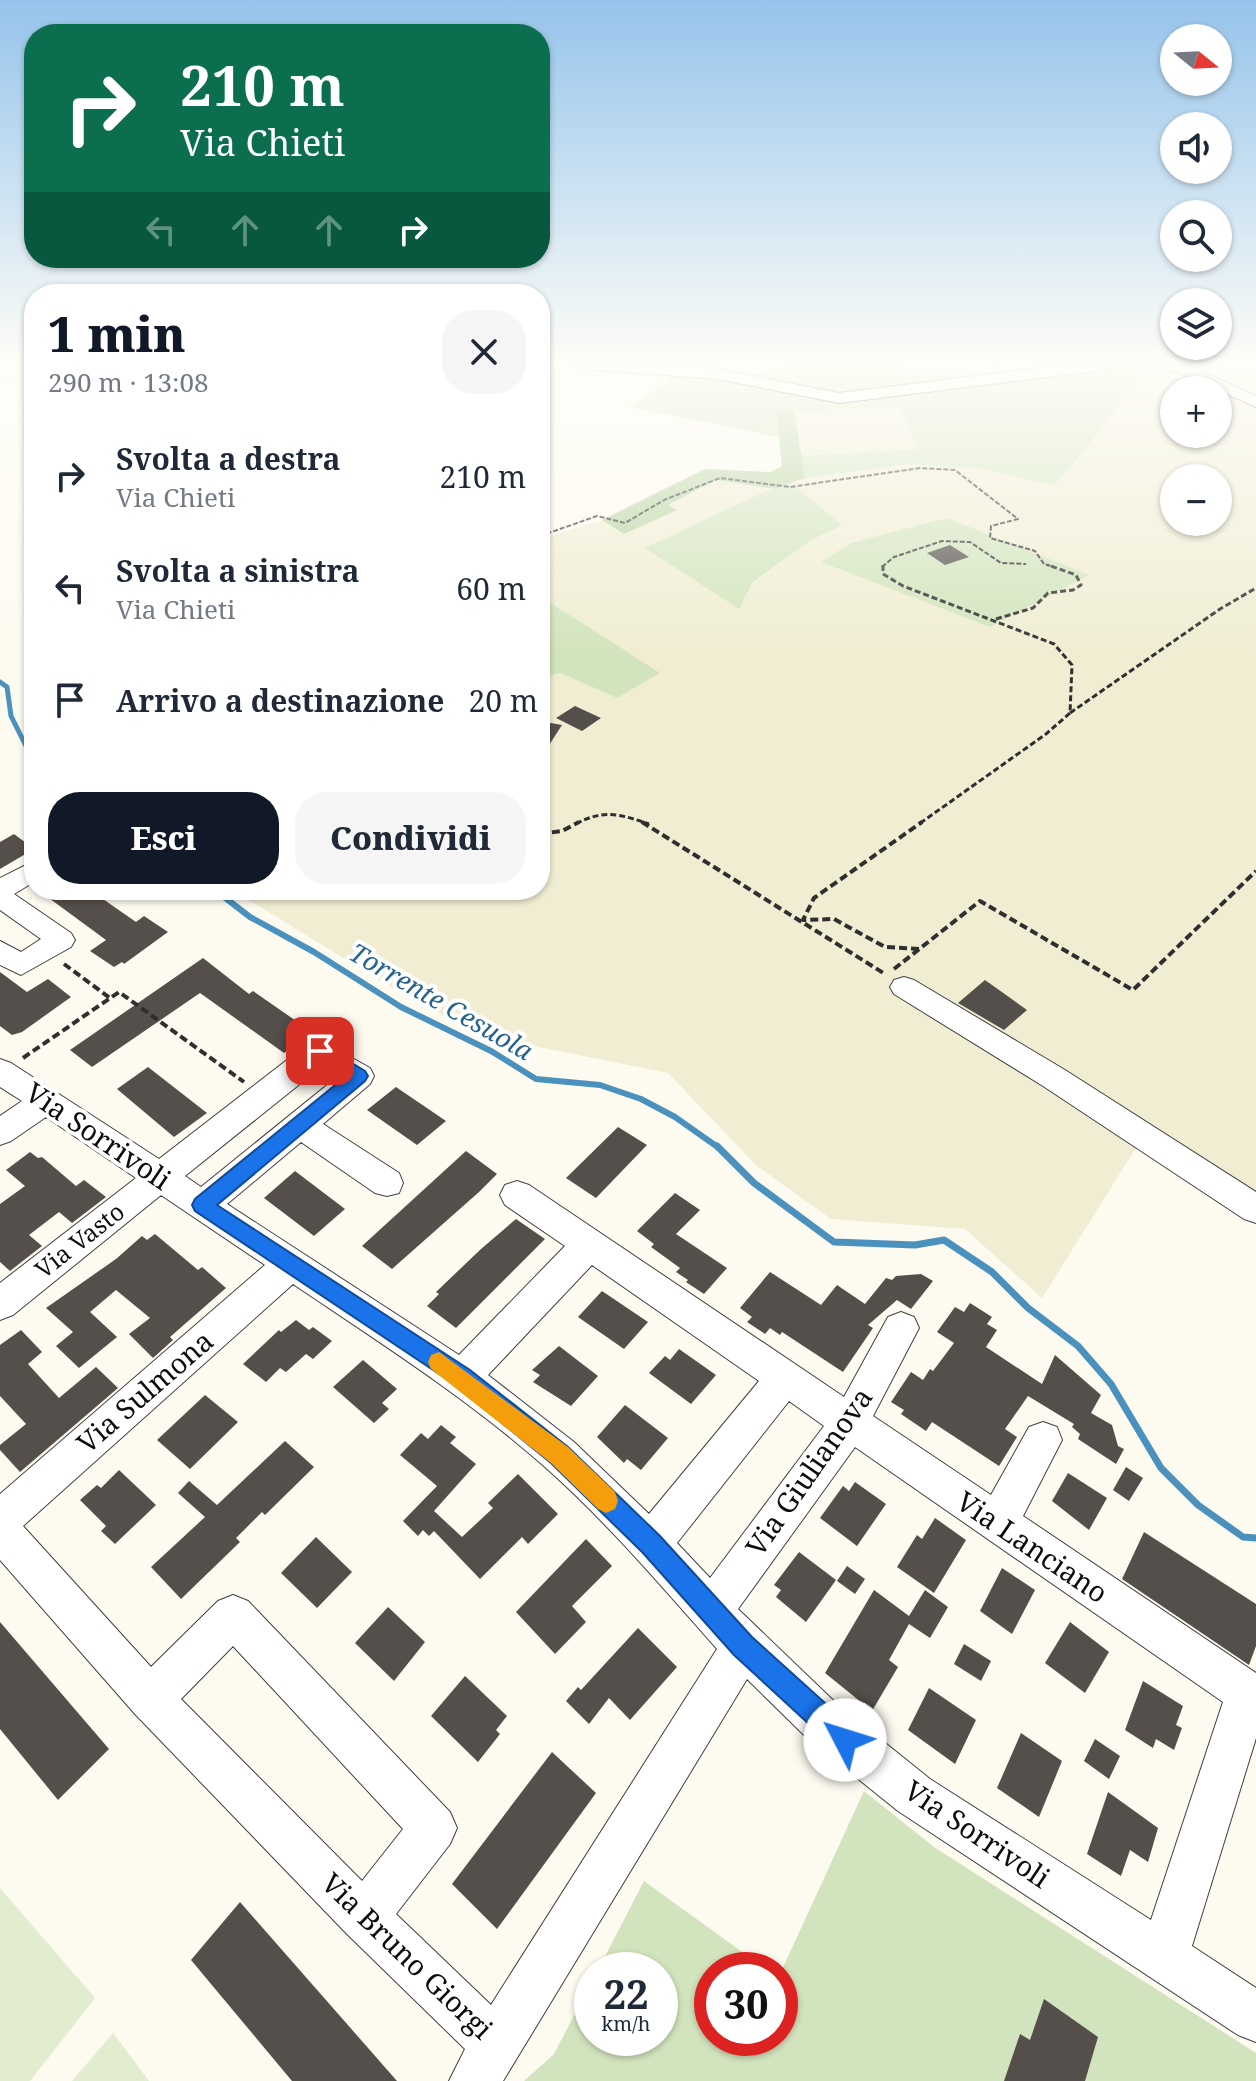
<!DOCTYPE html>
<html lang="it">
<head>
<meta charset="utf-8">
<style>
  :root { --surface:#fff; --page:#f6f6f7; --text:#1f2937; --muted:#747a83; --accent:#111827 }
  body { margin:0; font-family:"Noto Serif",serif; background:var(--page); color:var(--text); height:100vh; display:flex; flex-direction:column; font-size:30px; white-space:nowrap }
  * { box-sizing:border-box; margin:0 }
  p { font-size:26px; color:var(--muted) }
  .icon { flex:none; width:44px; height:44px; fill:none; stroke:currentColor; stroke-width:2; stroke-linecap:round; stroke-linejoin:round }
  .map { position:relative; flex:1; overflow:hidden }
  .drawer { position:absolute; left:24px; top:284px; width:526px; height:616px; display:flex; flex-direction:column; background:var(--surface); border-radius:32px; box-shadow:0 2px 6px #0004 }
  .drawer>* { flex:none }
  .guide { position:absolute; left:24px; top:24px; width:526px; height:244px; border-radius:32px; box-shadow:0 2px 6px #0004; background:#0b6e4f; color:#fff; overflow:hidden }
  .needle { width:52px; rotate:108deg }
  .tools { position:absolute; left:1160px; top:24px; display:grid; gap:16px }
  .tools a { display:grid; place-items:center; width:72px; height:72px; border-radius:50%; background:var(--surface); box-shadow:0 2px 6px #0004; font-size:40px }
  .speed { position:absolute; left:574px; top:1952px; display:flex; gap:16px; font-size:40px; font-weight:700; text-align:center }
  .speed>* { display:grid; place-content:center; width:104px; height:104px; border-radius:50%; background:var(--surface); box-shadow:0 2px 6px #0004; line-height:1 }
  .speed small { font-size:20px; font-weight:400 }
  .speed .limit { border:12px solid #d22; background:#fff; color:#111 }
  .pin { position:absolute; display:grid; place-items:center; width:68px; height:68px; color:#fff; margin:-34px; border-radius:16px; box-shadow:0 4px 12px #0006 }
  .me { position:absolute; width:88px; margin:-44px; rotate:310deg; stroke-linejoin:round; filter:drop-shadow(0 0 6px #0008) }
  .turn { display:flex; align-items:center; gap:28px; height:168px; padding:0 24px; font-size:36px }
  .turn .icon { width:104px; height:104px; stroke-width:2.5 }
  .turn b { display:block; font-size:56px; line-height:68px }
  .lanes { display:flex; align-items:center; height:76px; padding:0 24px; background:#0003; justify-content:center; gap:40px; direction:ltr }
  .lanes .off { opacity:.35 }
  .round { display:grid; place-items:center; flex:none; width:84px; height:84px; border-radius:32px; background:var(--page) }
  .overview { display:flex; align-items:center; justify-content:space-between; height:136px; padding:0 24px }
  h1 { font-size:48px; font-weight:800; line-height:60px; color:var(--accent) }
  .action { display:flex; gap:16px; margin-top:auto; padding:16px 24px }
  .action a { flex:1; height:92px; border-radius:32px; background:var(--accent); color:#fff; font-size:32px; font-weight:800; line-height:92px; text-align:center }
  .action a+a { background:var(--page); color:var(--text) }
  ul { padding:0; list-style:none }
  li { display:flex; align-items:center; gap:24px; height:112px; padding:0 24px }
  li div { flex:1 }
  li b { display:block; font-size:30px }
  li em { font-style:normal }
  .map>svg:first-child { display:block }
  .farmland { fill:#f0edd3; fill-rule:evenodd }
  .green { fill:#d2e4bd }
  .forest { fill:#b7d29f }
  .pitch { fill:#e2ecce }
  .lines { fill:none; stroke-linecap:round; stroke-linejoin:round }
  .stream-far2 { stroke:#4a91bd; stroke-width:5 }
  .stream-far1 { stroke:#4a91bd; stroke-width:6 }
  .stream { stroke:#4a91bd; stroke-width:7 }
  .building { fill:#554f4b }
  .minor-casing { stroke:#404040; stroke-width:2 }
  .path-far2 { stroke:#2f2f2f; stroke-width:2; stroke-dasharray:5 2; stroke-linecap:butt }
  .path-far1 { stroke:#2f2f2f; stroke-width:3; stroke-dasharray:6 3; stroke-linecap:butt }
  .path { stroke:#2f2f2f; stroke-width:4; stroke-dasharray:8 4; stroke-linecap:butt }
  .minor { fill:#fff; fill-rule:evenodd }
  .route { fill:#1a73e8; stroke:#114b97; stroke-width:2 }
  .slow { fill:#f59e0b }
  .labels { text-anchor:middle; stroke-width:8; stroke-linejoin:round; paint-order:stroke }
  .street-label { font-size:24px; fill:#0d0d0d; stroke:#fff }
  .water-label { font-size:26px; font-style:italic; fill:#266390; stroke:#fff }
  .near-street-label { font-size:28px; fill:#0d0d0d; stroke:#fff }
</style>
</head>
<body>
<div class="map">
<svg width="1256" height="2081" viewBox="0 0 1256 2081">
  <rect width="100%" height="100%" fill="#fdfaf0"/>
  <g class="farmland">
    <polygon points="904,364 1006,364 976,375 903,376"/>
    <path d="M1169 364H1236L1256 369V1199L1147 1130 1042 1298 965 1229 831 1219 757 1166 668 1073 480 1035 387 985 233 890H540V679L560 673 617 698 659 673 540 596V539L602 520 624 534 676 509 667 505 716 480 775 489 646 548 739 609 753 583 812 540 841 525 792 484 805 478 911 464 981 469 1054 485 1083 452 1146 370ZM1174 390H1218V434H1174ZM1174 478H1218V522H1174Z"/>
    <polygon points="900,407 919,449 801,456 794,411"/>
  </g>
  <g class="green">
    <polygon points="800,364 904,364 903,376 976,375 844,395 741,376"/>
    <polygon points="1142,365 1159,367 1146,370 1083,452 1054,485 981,469 911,464 805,478 801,456 918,449 900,407 776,412 779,437 631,407 673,376 734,380 841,400"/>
    <polygon points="792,484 842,525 812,540 753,582 739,609 645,548 762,493"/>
    <polygon points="947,518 1089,575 990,627 821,562 851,543"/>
    <polygon points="540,596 660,673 617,698 560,673 540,679"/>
    <polygon points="864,1791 934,1847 1256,2053 1256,2081 524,2081 554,2054 592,1981 592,2038 660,2038 660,1970 598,1970 644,1881 767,1970 712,1970 712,2038 780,2038 780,1974"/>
  </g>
  <polygon class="forest" points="794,411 805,478 775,489 716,480 668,505 677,510 624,534 602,520 705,469 770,472 782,466 776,412"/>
  <g class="pitch">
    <polygon points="0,1888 95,1998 30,2081 0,2081"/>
    <polygon points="113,2033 149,2081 72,2081"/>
  </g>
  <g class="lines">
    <polyline class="stream-far2" points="0,682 7,687 11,716 34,762"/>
    <polyline class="stream-far1" points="215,890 250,917 314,952 401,1007 491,1051 536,1079 600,1085 641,1099 675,1117 719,1148"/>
    <polyline class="stream" points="717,1146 754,1183 834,1242 915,1245 944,1240 992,1272 1028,1308 1078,1346 1111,1384 1161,1468 1198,1505 1243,1537 1256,1538"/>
  </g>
  <g class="building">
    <polygon points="950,545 969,557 945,565 927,553"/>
    <polygon points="575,706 601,718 582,731 556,718"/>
    <polygon points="540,721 562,725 540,759"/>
    <polygon points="14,834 34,849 0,869 0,842"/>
    <polygon points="38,890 90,890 136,922 144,916 168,932 124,964 122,962 114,967 90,951 106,940"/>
    <polygon points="203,958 249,994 253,991 312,1032 284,1053 200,993 92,1067 70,1050"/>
    <polygon points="0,972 27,992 48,979 71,997 22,1032 12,1035 0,1026"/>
    <polygon points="985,980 1027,1010 1004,1030 958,1003"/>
    <polygon points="148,1067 207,1113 174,1137 117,1089"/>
    <polygon points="396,1087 446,1121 417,1145 367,1110"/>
    <polygon points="618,1127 647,1145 596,1198 566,1178"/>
    <polygon points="466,1151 497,1174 479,1192 392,1269 362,1246"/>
    <polygon points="30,1152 38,1158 42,1157 76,1186 84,1180 106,1197 72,1223 59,1212 29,1235 42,1246 10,1271 0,1262 0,1204 25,1186 6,1170"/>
    <polygon points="295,1171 345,1209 314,1236 264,1198"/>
    <polygon points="675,1193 700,1210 676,1234 727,1268 704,1294 686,1282 688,1280 676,1272 680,1268 651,1247 654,1244 637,1231"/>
    <polygon points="516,1219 545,1239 456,1328 427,1306 439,1294 436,1292 481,1249"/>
    <polygon points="155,1234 198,1270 202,1267 226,1288 170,1337 173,1340 153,1358 129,1334 150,1318 116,1290 90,1312 117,1337 79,1368 56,1346 73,1332 46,1308 116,1259 142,1236 147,1240"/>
    <polygon points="770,1272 821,1305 837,1285 865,1304 886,1278 892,1280 896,1276 921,1274 933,1281 911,1309 897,1300 868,1325 873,1328 843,1372 782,1332 780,1335 770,1328 765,1334 747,1322 752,1317 740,1308"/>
    <polygon points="602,1291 648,1322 624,1349 578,1317"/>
    <polygon points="970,1303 992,1317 987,1324 997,1330 986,1347 1042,1384 1055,1355 1101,1395 1091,1413 1112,1425 1118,1446 1124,1449 1116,1464 1078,1439 1080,1434 1072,1427 1074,1424 1028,1396 1005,1429 1017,1437 999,1466 932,1422 926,1431 901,1414 904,1410 891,1402 911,1372 923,1380 930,1369 933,1371 954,1343 937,1332 955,1307 964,1312"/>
    <polygon points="296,1320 309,1330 313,1327 332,1341 313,1359 306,1354 286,1372 280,1368 266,1382 243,1364 279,1330 281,1332"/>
    <polygon points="21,1330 42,1352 28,1364 59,1398 96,1367 118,1388 20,1472 0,1450 0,1445 26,1424 0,1396 0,1345"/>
    <polygon points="559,1346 598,1376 571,1406 533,1382 540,1375 532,1370"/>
    <polygon points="679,1349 716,1375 691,1404 649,1373 665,1356 670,1360"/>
    <polygon points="363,1360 397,1389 382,1403 389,1409 374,1423 333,1387"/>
    <polygon points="205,1395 238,1422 190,1469 157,1440"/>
    <polygon points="625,1405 668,1438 641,1470 627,1459 624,1463 597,1437"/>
    <polygon points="441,1425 456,1437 450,1443 476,1464 434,1511 462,1537 493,1508 488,1503 518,1474 558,1514 528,1544 522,1537 480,1579 434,1531 429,1536 423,1530 418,1536 403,1521 437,1486 400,1455 421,1433 428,1439"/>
    <polygon points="285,1441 314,1467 265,1515 262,1512 236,1538 240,1542 181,1599 151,1567 205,1517 178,1493 189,1481 217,1505"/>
    <polygon points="1126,1467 1143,1478 1129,1501 1113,1490"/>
    <polygon points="119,1470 156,1505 115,1544 101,1531 106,1526 80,1500 97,1485 101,1488"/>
    <polygon points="1068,1473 1107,1498 1089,1530 1052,1501"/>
    <polygon points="855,1482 886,1504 857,1546 820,1518 843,1486 849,1491"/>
    <polygon points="935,1518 966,1540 934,1593 897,1567 917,1535 922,1539"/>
    <polygon points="1144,1532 1256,1604 1256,1646 1249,1665 1122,1579"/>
    <polygon points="316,1537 352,1572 317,1608 281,1573"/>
    <polygon points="586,1539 612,1566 572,1606 586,1622 555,1654 516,1612"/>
    <polygon points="799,1552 836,1580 806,1622 776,1597 781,1590 774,1585"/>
    <polygon points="847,1566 865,1579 855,1594 837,1581"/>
    <polygon points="1002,1568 1035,1590 1012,1634 980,1611"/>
    <polygon points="874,1590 909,1616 925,1590 948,1607 930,1638 909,1624 889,1660 898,1667 872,1711 825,1673"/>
    <polygon points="388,1607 425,1642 394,1681 355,1643"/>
    <polygon points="0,1622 109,1749 58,1800 0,1729"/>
    <polygon points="1070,1622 1109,1652 1085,1693 1045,1663"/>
    <polygon points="638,1628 677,1667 630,1720 609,1698 589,1724 566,1701 578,1687 581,1690"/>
    <polygon points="964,1644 991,1661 981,1681 954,1664"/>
    <polygon points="465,1676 507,1716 496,1730 500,1734 478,1762 431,1716"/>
    <polygon points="1143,1681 1183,1706 1176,1725 1182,1728 1174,1750 1156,1739 1153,1748 1125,1730"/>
    <polygon points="929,1688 976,1720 955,1764 908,1730"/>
    <polygon points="1021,1733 1062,1761 1039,1817 997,1788"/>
    <polygon points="1095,1739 1120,1756 1109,1779 1084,1761"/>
    <polygon points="552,1752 596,1793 497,1929 452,1884"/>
    <polygon points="1108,1792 1158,1828 1148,1862 1130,1850 1121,1876 1087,1854"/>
    <polygon points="240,1902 397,2081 292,2081 191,1960"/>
    <polygon points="1044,1999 1098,2037 1085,2081 1004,2081 1020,2034 1030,2040"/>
  </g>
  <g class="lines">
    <defs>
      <g id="minor">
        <polygon points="575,364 650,364 718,369 839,393 1072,364 1120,364 1112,369 839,403 718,379 583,369"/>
        <polygon points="1147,364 1188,365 1256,396 1256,407 1178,372 1149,367"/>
        <polygon points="34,861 34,882 14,894 71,933 75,940 71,947 21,975 0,965 0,941 21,952 41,939 0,910 0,878"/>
        <polygon points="904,977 914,980 1065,1070 1256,1192 1256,1223 1244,1219 1043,1086 894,994 890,987 894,980"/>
        <path d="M320 1040 370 1068 374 1076 370 1084 323 1124 399 1173 403 1183 399 1193 387 1196 375 1193 301 1142 227 1204 459 1355 565 1246 505 1205 500 1195 505 1185 517 1181 529 1185 844 1397 888 1317 901 1312 914 1317 919 1328 873 1416 991 1495 1029 1427 1043 1422 1057 1427 1062 1440 1023 1516 1256 1673V1738L1192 1946 1256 1988V2042L1238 2035 898 1811 806 1737 747 1679 503 2081H449L465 2049 347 1934 135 1714 0 1560V1494L265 1265 161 1195 13 1315 0 1320V1283L136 1178 46 1117 11 1141 0 1145V1116L22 1101 0 1087V1059L11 1063 159 1159 309 1043ZM321 1067 337 1077 201 1187 185 1176ZM592 1265 759 1381 649 1514 574 1442 488 1375ZM293 1284C379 1342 467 1398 545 1467 607 1522 662 1587 717 1649L491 2005 396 1914 450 1844 457 1828 450 1812 248 1601 233 1595 218 1601 151 1667 23 1526ZM789 1401 824 1426 710 1578 677 1543ZM855 1447 1223 1702 1151 1920 930 1779 838 1705 738 1609ZM233 1646 403 1829 362 1881 181 1699Z"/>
      </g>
    </defs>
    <use href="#minor" class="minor-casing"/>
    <g class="path-far2">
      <polyline points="540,536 597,516 625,523 664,500 720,478 790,487 920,468 955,470 1018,519 991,526 990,538 1035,551 1044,564 1054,567"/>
      <polyline points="882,567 894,557 942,541 970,542 1001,563 1026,564"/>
    </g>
    <g class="path-far1">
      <polyline points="883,565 883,574 903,586 1054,644 1072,665 1070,713 1046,734 919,824"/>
      <polyline points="996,619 1033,608 1048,593 1073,590 1081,585 1076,575 1048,565"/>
      <polyline points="1070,713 1220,609 1256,588"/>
      <path d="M576 824C603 809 620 814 649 824"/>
    </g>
    <g class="path">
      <polyline points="642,822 885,974"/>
      <polyline points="540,834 562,831 579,822"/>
      <polyline points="919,949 885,947 834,919 803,920 814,898 922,822"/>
      <polyline points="64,964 110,998"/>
      <polyline points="894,969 980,901 1133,990 1256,871"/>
      <polyline points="23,1058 119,992 244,1082"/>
    </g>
    <use href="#minor" class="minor"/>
  </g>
  <linearGradient id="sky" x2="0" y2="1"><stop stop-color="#95c4eb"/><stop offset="0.55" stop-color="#fefdf8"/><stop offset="1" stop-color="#fefdf8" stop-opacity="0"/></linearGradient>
  <rect width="1256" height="656" fill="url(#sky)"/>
  <polygon class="route" points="320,1044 365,1071 368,1076 365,1081 217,1205 470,1370 568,1447 660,1536 752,1637 855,1730 859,1740 855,1749 845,1753 836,1749 734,1655 643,1553 551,1463 454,1384 195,1211 192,1205 195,1199 345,1077 314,1056 311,1051 314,1046"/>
  <polygon class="slow" points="439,1352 568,1447 615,1492 618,1501 615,1509 606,1513 598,1509 551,1463 431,1369 428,1362 431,1355"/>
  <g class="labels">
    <g class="street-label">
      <text transform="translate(80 1241) rotate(-38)" y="8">Via Vasto</text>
    </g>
    <g class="water-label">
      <text transform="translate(441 1002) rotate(30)" y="9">Torrente Cesuola</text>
    </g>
    <g class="near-street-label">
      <text transform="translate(98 1136) rotate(34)" y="10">Via Sorrivoli</text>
      <text transform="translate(145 1392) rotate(-41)" y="10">Via Sulmona</text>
      <text transform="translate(809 1472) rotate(-55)" y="10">Via Giulianova</text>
      <text transform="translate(1032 1547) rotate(34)" y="10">Via Lanciano</text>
      <text transform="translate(977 1834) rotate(34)" y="10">Via Sorrivoli</text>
      <text transform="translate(407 1956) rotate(44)" y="10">Via Bruno Giorgi</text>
    </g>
  </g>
</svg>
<div class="tools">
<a><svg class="needle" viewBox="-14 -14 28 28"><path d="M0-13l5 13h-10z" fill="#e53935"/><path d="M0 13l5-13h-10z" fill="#747a83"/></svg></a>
<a><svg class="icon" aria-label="sound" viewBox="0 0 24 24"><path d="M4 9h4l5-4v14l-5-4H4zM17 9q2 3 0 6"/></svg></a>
<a><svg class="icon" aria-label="search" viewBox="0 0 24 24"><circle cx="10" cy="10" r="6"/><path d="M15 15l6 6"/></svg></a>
<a><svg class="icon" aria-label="layers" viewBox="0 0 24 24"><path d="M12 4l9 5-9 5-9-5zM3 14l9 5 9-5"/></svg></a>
<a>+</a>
<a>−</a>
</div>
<div class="speed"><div>22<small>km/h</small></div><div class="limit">30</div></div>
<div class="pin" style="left:320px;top:1051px;background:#d93025"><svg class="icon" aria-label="arrive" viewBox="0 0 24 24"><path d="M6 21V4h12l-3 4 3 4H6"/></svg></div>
<svg class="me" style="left:845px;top:1740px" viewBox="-20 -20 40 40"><circle r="19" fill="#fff"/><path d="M0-13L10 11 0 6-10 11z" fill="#1a73e8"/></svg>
<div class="guide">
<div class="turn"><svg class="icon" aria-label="right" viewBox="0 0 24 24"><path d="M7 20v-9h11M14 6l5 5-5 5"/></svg><div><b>210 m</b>Via Chieti</div></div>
<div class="lanes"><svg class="icon off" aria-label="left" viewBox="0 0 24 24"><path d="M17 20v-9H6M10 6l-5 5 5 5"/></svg><svg class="icon off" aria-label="ahead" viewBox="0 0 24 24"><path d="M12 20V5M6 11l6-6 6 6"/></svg><svg class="icon off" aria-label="ahead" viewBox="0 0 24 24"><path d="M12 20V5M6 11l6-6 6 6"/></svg><svg class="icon" aria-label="right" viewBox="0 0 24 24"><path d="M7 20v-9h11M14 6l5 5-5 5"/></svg></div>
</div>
<section class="drawer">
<div class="overview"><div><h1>1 min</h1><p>290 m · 13:08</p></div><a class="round"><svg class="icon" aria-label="close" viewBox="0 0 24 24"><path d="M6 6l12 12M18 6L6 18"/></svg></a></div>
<ul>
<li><svg class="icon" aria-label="right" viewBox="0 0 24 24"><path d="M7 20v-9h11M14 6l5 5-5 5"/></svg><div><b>Svolta a destra</b><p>Via Chieti</p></div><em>210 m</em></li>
<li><svg class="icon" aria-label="left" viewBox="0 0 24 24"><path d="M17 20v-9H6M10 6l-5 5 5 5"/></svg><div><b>Svolta a sinistra</b><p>Via Chieti</p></div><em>60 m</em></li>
<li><svg class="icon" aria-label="arrive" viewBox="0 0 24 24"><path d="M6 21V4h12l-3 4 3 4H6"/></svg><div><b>Arrivo a destinazione</b></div><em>20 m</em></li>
</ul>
<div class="action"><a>Esci</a><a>Condividi</a></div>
</section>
</div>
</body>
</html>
